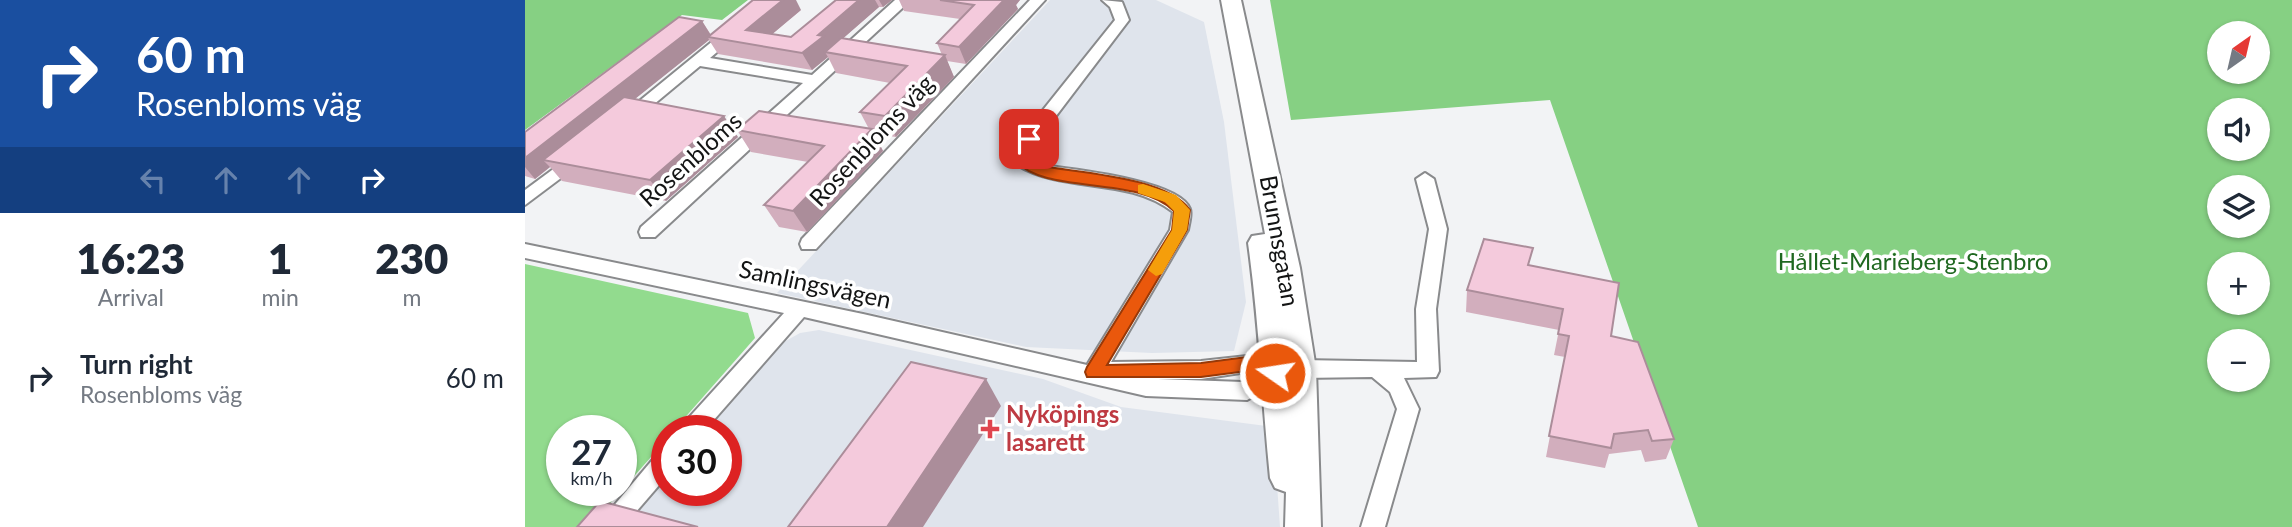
<!DOCTYPE html>
<html lang="en">
<head>
<meta charset="utf-8">
<style>
  :root { --surface:#fff; --page:#f6f6f7; --text:#1f2937; --muted:#747a83 }
  body { margin:0; font-family:Lato,sans-serif; background:var(--page); color:var(--text); height:100vh; display:flex; flex-direction:column; font-size:26px; white-space:nowrap }
  * { box-sizing:border-box; margin:0 }
  p { font-size:23px; color:var(--muted) }
  .icon { flex:none; width:38px; height:38px; fill:none; stroke:currentColor; stroke-width:2; stroke-linecap:round; stroke-linejoin:round }
  .map { position:relative; flex:1; overflow:hidden }
  .sheet { display:flex; flex-direction:column; background:var(--surface); width:525px }
  .sheet>* { flex:none }
  .hud { background:#1a4fa0; color:#fff; overflow:hidden }
  .needle { width:46px; rotate:34deg }
  .buttons { position:absolute; left:1682px; top:21px; display:grid; gap:14px }
  .buttons a { display:grid; place-items:center; width:63px; height:63px; border-radius:50%; background:var(--surface); box-shadow:0 2px 5px #0004; font-size:35px }
  .speed { position:absolute; left:21px; top:415px; display:flex; gap:14px; font-size:35px; font-weight:700; text-align:center }
  .speed>* { display:grid; place-content:center; width:91px; height:91px; border-radius:50%; background:var(--surface); box-shadow:0 2px 5px #0004; line-height:1 }
  .speed small { font-size:18px; font-weight:400 }
  .speed .limit { border:10px solid #d22; background:#fff; color:#111 }
  .pin { position:absolute; display:grid; place-items:center; width:60px; height:60px; color:#fff; margin:-30px; border-radius:14px; box-shadow:0 4px 10px #0006 }
  .me { position:absolute; width:77px; margin:-38px; rotate:283deg; stroke-linejoin:round; filter:drop-shadow(0 0 5px #0008) }
  .turn { display:flex; align-items:center; gap:24px; height:147px; padding:0 21px; font-size:32px }
  .turn .icon { width:91px; height:91px; stroke-width:2.5 }
  .turn b { display:block; font-size:49px; line-height:60px }
  .lanes { display:flex; align-items:center; height:66px; padding:0 21px; background:#0003; justify-content:center; gap:35px; direction:ltr }
  .lanes .off { opacity:.35 }
  .eta { display:flex; justify-content:space-evenly; align-items:center; height:119px; text-align:center }
  .eta b { font-size:42px; font-weight:800; line-height:49px }
  ul { padding:0; list-style:none }
  li { display:flex; align-items:center; gap:21px; height:91px; padding:0 21px }
  li div { flex:1 }
  li b { display:block; font-size:26px }
  li em { font-style:normal }
  main { display:flex; flex:1; min-height:0 }
  .map>svg:first-child { display:block }
  .built { fill:#dfe4ec }
  .green { fill:#92db8e; fill-rule:evenodd }
  .forest { fill:#86d083; fill-rule:evenodd }
  .lines { fill:none; stroke-linecap:round; stroke-linejoin:round }
  .minor-casing { stroke:#898a8c; stroke-width:4 }
  .secondary-casing { stroke:#898a8c; stroke-width:4 }
  .minor { fill:#fff; fill-rule:evenodd }
  .secondary { fill:#fff; fill-rule:evenodd }
  .wall { fill:#d2aebd }
  .shaded-wall { fill:#ab8d9a }
  .building { fill:#f4cadc; stroke:#ab8d9a; stroke-width:2 }
  .route { fill:#ea580c; stroke:#983908; stroke-width:2 }
  .slow { fill:#f59e0b }
  .health-dot { fill:#e0444e; stroke:#fff; stroke-width:2.5 }
  .labels { text-anchor:middle; stroke-width:7; stroke-linejoin:round; paint-order:stroke }
  .street-label { font-size:24px; fill:#131414; stroke:#fff }
  .park-label { font-size:24px; fill:#1f6820; stroke:#fff }
  .health-label { font-size:24px; font-weight:bold; fill:#be3a42; stroke:#fff; text-anchor:start }
</style>
</head>
<body>
<main>
<section class="sheet">
<div class="hud">
<div class="turn"><svg class="icon" aria-label="right" viewBox="0 0 24 24"><path d="M7 20v-9h11M14 6l5 5-5 5"/></svg><div><b>60 m</b>Rosenbloms väg</div></div>
<div class="lanes"><svg class="icon off" aria-label="left" viewBox="0 0 24 24"><path d="M17 20v-9H6M10 6l-5 5 5 5"/></svg><svg class="icon off" aria-label="ahead" viewBox="0 0 24 24"><path d="M12 20V5M6 11l6-6 6 6"/></svg><svg class="icon off" aria-label="ahead" viewBox="0 0 24 24"><path d="M12 20V5M6 11l6-6 6 6"/></svg><svg class="icon" aria-label="right" viewBox="0 0 24 24"><path d="M7 20v-9h11M14 6l5 5-5 5"/></svg></div>
</div>
<div class="eta">
<div><b>16:23</b><p>Arrival</p></div>
<div><b>1</b><p>min</p></div>
<div><b>230</b><p>m</p></div>
</div>
<ul>
<li><svg class="icon" aria-label="right" viewBox="0 0 24 24"><path d="M7 20v-9h11M14 6l5 5-5 5"/></svg><div><b>Turn right</b><p>Rosenbloms väg</p></div><em>60 m</em></li>
</ul>
</section>
<div class="map">
<svg width="1767" height="527" viewBox="0 0 1767 527">
  <rect width="100%" height="100%" fill="#f2f3f5"/>
  <g class="built">
    <polygon points="525,0 631,0 679,22 699,122 721,302 709,351 627,353 501,347 252,293"/>
    <polygon points="294,330 518,379 596,407 748,427 755,527 96,527 142,474 142,490 201,490 201,430 179,430 250,347 275,333"/>
  </g>
  <path class="green" d="M0 264 223 313 230 338 149 430H142V439L64 527H0ZM37 430H96V490H37Z"/>
  <g class="forest">
    <polygon points="0,0 223,0 197,20 157,15 0,130"/>
    <path d="M745 0H1767V527H1173L1025 100 766 120ZM1694 33H1732V72H1694ZM1694 110H1732V149H1694ZM1694 187H1732V226H1694ZM1694 264H1732V303H1694ZM1694 341H1732V380H1694Z"/>
  </g>
  <g class="lines">
    <defs>
      <g id="minor">
        <polygon points="238,0 254,0 185,58 287,75 370,0 386,0 130,237 116,237 114,232 116,227 278,83 175,66 110,120 104,121 96,116"/>
        <polygon points="505,0 520,0 291,249 277,249 275,244 277,239"/>
        <path d="M577 0 597 2 604 20 512 141 507 158 517 165C545 169 655 180 665 209 667 214 664 224 663 230L586 362 676 361 722 356 758 367 761 373 758 379 722 400 621 396 279 317 180 430H156L159 423 259 313 0 258V244L338 314 562 365 645 230 648 212C602 176 539 194 492 165L489 151 498 135 590 20 585 7ZM722 372 730 375 718 382 633 379H676Z"/>
        <polygon points="50,153 56,155 59,159 56,163 0,205 0,190"/>
        <polygon points="900,173 909,179 922,229 911,309 914,371 911,377 879,378 894,409 860,527 836,527 872,409 865,392 847,377 776,378 769,375 765,369 769,363 776,360 892,362 891,309 904,229 891,179"/>
        <polygon points="142,449 142,476 98,527 71,527 134,452"/>
      </g>
      <path id="secondary" d="M696 0H716L775 268 791 369 796 527H760L761 492 750 488 745 478C737 399 734 321 723 243L727 236 740 234Z"/>
    </defs>
    <use href="#minor" class="minor-casing"/>
    <use href="#secondary" class="secondary-casing"/>
    <use href="#minor" class="minor"/>
    <use href="#secondary" class="secondary"/>
  </g>
  <g class="wall">
    <polygon points="311,0 367,0 358,7 354,7 318,38 417,55 412,43 435,19 379,11 374,0 495,0 491,5 493,9 441,64 422,61 429,77 371,137 349,134 358,151 282,232 254,227 239,205 283,162 226,152 212,130 344,129 335,112 365,83 311,73 303,57 287,70 193,54 184,40 109,99 213,137 141,201 37,181 25,167 10,179 0,176 0,132 177,21 186,35 276,10 247,34 266,37"/>
    <polygon points="1005,265 1086,336 1149,439 1141,459 1120,462 1116,450 1084,454 1080,468 1021,457 1040,357 1029,355 1034,330 941,312 942,290"/>
  </g>
  <g class="shaded-wall">
    <polygon points="258,0 271,0 276,10 233,46 221,30"/>
    <polygon points="334,0 350,0 354,7 306,49 300,52 303,57 287,70 277,53 293,35"/>
    <polygon points="354,0 367,0 358,7"/>
    <polygon points="479,0 495,0 491,5 493,9 441,64 434,47"/>
    <polygon points="177,21 187,37 183,37 184,40 31,162 18,160 25,167 10,179 0,167 0,158"/>
    <polygon points="420,55 429,77 371,137 360,116"/>
    <polygon points="199,116 213,137 141,201 125,180"/>
    <polygon points="347,129 358,151 282,232 268,211"/>
    <polygon points="461,379 476,406 398,527 362,527"/>
  </g>
  <g class="building">
    <polygon points="228,0 258,0 221,30 266,37 311,0 334,0 293,35 299,36 277,53 183,37"/>
    <polygon points="415,0 479,0 434,47 412,43 449,5"/>
    <polygon points="154,17 177,21 0,158 0,132"/>
    <polygon points="316,38 420,55 360,116 335,112 382,66 300,52"/>
    <polygon points="99,97 199,116 125,180 18,160"/>
    <polygon points="234,111 347,129 268,211 239,205 299,146 212,130"/>
    <polygon points="959,239 1008,248 1003,265 1094,283 1086,336 1113,342 1149,439 1127,441 1123,430 1089,434 1086,448 1024,436 1044,336 1033,334 1038,309 942,290"/>
    <polygon points="386,362 461,379 362,527 263,527"/>
    <polygon points="75,501 173,527 52,527"/>
  </g>
  <path class="route" d="M504 134 511 139 505 159 517 166C555 173 643 177 665 210L662 230 582 365 676 363 722 357 756 368 759 373 756 378 750 380 722 371 676 377H562L560 372 562 367 647 230 649 211C614 175 519 195 491 161V151L499 136Z"/>
  <polygon class="slow" points="618,184 651,195 665,210 662,230 637,274 631,276 623,270 647,230 649,211 640,202 613,193 613,185"/>
  <path class="health-dot" d="M461.5 418.5h7v7h7v7h-7v7h-7v-7h-7v-7h7z"/>
  <g class="labels">
    <g class="street-label">
      <text transform="translate(347 141) rotate(-47)" y="8">Rosenbloms väg</text>
      <text transform="translate(166 160) rotate(-42)" y="8">Rosenbloms</text>
      <text transform="translate(754 241) rotate(80)" y="8">Brunnsgatan</text>
      <text transform="translate(290 285) rotate(12)" y="8">Samlingsvägen</text>
    </g>
    <g class="park-label">
      <text x="1388" y="270">Hållet-Marieberg-Stenbro</text>
    </g>
    <g class="health-label">
      <text x="481" y="423">Nyköpings<tspan x="481" dy="28">lasarett</tspan></text>
    </g>
  </g>
</svg>
<div class="buttons">
<a><svg class="needle" viewBox="-14 -14 28 28"><path d="M0-13l5 13h-10z" fill="#e53935"/><path d="M0 13l5-13h-10z" fill="#747a83"/></svg></a>
<a><svg class="icon" aria-label="sound" viewBox="0 0 24 24"><path d="M4 9h4l5-4v14l-5-4H4zM17 9q2 3 0 6"/></svg></a>
<a><svg class="icon" aria-label="layers" viewBox="0 0 24 24"><path d="M12 4l9 5-9 5-9-5zM3 14l9 5 9-5"/></svg></a>
<a>+</a>
<a>−</a>
</div>
<div class="speed"><div>27<small>km/h</small></div><div class="limit">30</div></div>
<div class="pin" style="left:504px;top:139px;background:#d93025"><svg class="icon" aria-label="arrive" viewBox="0 0 24 24"><path d="M6 21V4h12l-3 4 3 4H6"/></svg></div>
<svg class="me" style="left:750px;top:373px" viewBox="-20 -20 40 40"><circle r="17" fill="#ea580c" stroke="#fff" stroke-width="3"/><path d="M0-11L8 9 0 5-8 9z" fill="#fff"/></svg>
</div>
</main>
</body>
</html>
